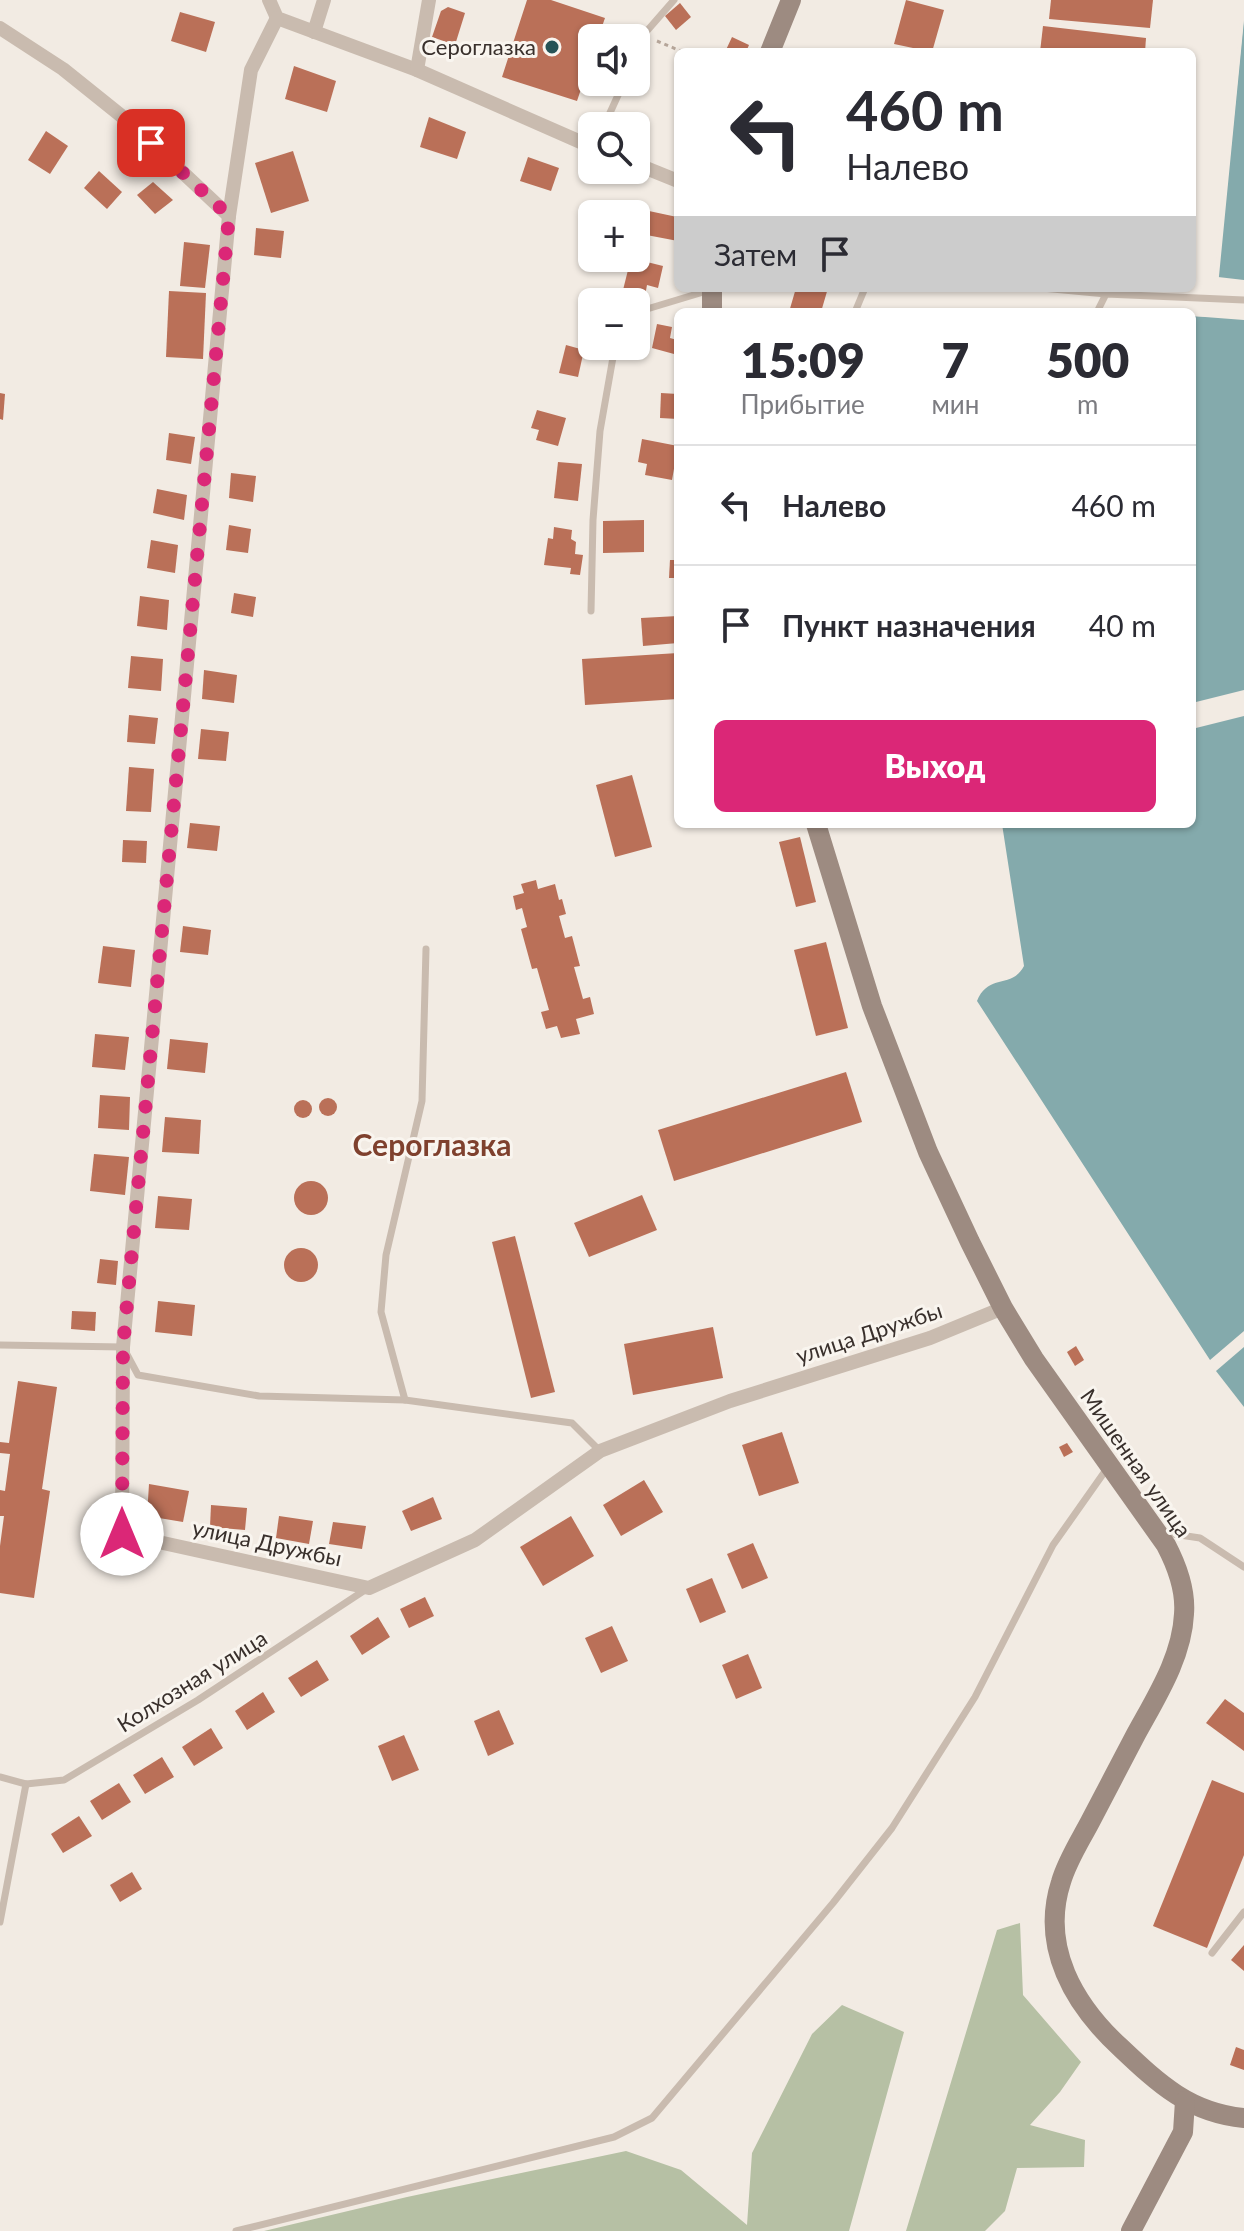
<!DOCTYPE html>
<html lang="ru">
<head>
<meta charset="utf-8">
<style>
  :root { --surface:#fff; --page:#f2f2f3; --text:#2b2b33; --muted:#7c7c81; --line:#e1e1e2; --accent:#db2777 }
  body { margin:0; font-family:Lato,sans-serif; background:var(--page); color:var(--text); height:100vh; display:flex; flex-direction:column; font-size:30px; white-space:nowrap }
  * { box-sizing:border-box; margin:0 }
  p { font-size:26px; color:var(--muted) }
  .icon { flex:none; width:44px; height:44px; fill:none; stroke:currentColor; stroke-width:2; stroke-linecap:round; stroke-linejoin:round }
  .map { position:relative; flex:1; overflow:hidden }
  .drawer { position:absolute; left:674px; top:308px; width:522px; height:520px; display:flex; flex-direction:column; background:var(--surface); border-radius:12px; box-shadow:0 2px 6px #0004 }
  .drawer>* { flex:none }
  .banner { position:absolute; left:674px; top:48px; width:522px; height:244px; border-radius:12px; box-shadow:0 2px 6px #0004; background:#fff; color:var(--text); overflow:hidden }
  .buttons { position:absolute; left:578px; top:24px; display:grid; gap:16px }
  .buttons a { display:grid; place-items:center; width:72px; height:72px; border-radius:12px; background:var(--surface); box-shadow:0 2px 6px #0004; font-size:40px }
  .pin { position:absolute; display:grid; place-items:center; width:68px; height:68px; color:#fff; margin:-34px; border-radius:16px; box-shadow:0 4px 12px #0006 }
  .me { position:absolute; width:88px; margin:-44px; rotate:0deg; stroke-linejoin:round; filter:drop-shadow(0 0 6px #0008) }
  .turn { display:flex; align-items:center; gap:28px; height:168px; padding:0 40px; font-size:36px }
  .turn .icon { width:104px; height:104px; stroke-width:2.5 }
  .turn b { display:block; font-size:56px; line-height:68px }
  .then { display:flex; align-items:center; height:76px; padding:0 40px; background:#0003; gap:16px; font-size:30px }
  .eta { display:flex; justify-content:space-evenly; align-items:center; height:136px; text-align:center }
  .eta b { font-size:48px; font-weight:800; line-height:56px }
  .cta { display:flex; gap:16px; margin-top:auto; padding:16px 40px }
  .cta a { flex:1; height:92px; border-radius:12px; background:var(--accent); color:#fff; font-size:32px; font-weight:800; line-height:92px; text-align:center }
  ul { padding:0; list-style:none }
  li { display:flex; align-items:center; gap:24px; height:120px; padding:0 40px; border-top:2px solid var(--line) }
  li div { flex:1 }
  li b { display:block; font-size:30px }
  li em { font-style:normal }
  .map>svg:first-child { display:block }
  .green { fill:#b6c0a4 }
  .water { fill:#84aaac }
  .pier { fill:#f2ebe3 }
  .building { fill:#ba7058 }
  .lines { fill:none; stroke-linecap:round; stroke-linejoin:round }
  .path { stroke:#b5a599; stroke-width:3; stroke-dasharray:4 4; stroke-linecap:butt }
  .lane { stroke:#c9bbaf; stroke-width:7 }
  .street { stroke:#c9bbaf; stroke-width:14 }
  .secondary { stroke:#9d8b81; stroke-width:20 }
  .route { stroke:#db2777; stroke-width:14; stroke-dasharray:0 25.2 }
  .poi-dot { fill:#265356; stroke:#f9f5ef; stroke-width:3 }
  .labels { text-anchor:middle; stroke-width:6; stroke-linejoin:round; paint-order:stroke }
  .poi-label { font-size:22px; fill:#39302c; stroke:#f9f5ef; text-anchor:end }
  .street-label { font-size:22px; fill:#39302c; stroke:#f9f5ef }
  .district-label { font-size:30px; font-weight:bold; fill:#7f412e; stroke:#f9f5ef }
</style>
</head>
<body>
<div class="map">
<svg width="1244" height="2231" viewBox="0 0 1244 2231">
  <rect width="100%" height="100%" fill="#f2ebe3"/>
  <g class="green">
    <polygon points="1020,1923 1023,1995 1081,2062 1060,2092 1030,2125 1085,2140 1084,2167 1017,2168 1005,2211 985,2231 906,2231 997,1930"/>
    <polygon points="842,2005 904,2032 849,2231 264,2231 407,2197 626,2151 681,2170 747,2225 752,2153 812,2034"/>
  </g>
  <g class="water">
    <path d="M1244 20V1331L1210 1360 977 1001C988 973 1012 989 1024 966L1002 824H1192V316L1215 317Z"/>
    <polygon points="1244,1347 1244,1407 1216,1371"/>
  </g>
  <g class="pier">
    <polygon points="1244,16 1218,277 1244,280 1244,320 1192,316 1192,312 1211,314 1240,20"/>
    <polygon points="1244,690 1244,716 1192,729 1192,703"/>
  </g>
  <g class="building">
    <polygon points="527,0 551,0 605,18 598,38 592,38 592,56 577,101 502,77"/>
    <polygon points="906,0 944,10 932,52 894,44"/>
    <polygon points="1051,0 1153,0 1150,28 1049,19"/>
    <polygon points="680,3 691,17 676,30 665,16"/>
    <polygon points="448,7 465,13 455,45 432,37 441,11"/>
    <polygon points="180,12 215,22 206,52 171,41"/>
    <polygon points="1043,26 1146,38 1145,52 1040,52"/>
    <polygon points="732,37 749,45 746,52 725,52"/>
    <polygon points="294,66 336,81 327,112 285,99"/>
    <polygon points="429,117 466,132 457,159 420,147"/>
    <polygon points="46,131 68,146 50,174 28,160"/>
    <polygon points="293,151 309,201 271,213 255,163"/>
    <polygon points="528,157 559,168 551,191 520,181"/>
    <polygon points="99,171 122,192 107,209 84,188"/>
    <polygon points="153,182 173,200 155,214 137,195"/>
    <polygon points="635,208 677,217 675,230 678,230 678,241 636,233"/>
    <polygon points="256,228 284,231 281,258 254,255"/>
    <polygon points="184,242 210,245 205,288 180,286"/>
    <polygon points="631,258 663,266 658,288 647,285 645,296 623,290"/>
    <polygon points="796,288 828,288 821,312 789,312"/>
    <polygon points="169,291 206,293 203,359 166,357"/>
    <polygon points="657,324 672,327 670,338 677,340 674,354 652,348"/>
    <polygon points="566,345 584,350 578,377 559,373"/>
    <polygon points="0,393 5,394 3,420 0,419"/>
    <polygon points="661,393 678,394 678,419 660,418"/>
    <polygon points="537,410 566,418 558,446 536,440 539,430 531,428"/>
    <polygon points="169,433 195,437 191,464 166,460"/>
    <polygon points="642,439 678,446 672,480 645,475 647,464 638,462"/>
    <polygon points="558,462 582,464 578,501 554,498"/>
    <polygon points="231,473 256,476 253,502 229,498"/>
    <polygon points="157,489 187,495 184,520 153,513"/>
    <polygon points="644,520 644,552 603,553 603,521"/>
    <polygon points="229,525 251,529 248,553 226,550"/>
    <polygon points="554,527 572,530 571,539 576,542 575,554 583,555 580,575 570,574 571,568 544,565 548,538 553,539"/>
    <polygon points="151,540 178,545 175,573 147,568"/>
    <polygon points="670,560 678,560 678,578 669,578"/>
    <polygon points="234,593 256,597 253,617 231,613"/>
    <polygon points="140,596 169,600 167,630 137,626"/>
    <polygon points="678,616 678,643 643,646 641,618"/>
    <polygon points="678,653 678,699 585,705 582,659"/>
    <polygon points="131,656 163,659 161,691 128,688"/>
    <polygon points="204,670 237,675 234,703 202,699"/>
    <polygon points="129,715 158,718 155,744 127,742"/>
    <polygon points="201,729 229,732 226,761 198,759"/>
    <polygon points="129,767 154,769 151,812 126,811"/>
    <polygon points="632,775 652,847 615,857 596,785"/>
    <polygon points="190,823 220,826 217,851 187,848"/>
    <polygon points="800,837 816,902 796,907 779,842"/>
    <polygon points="123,840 147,841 146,863 122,862"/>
    <polygon points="536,880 538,889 555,884 559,900 562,899 566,914 559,916 565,938 572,936 580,966 574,967 583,999 590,997 594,1014 576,1019 580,1034 561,1038 557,1026 546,1029 541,1012 549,1010 537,968 532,969 521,929 527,927 522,908 516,910 513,896 524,893 521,884"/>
    <polygon points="183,926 211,930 208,955 180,952"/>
    <polygon points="826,942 848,1028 816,1036 794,950"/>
    <polygon points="103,946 135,950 131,987 98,983"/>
    <polygon points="95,1034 129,1037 125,1070 92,1067"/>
    <polygon points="170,1039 208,1043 205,1073 167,1069"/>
    <polygon points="846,1072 862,1122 674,1181 658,1130"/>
    <polygon points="100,1095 130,1097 129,1130 98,1128"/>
    <circle cx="328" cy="1107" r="9"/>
    <circle cx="303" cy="1109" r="9"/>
    <polygon points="165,1117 201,1120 199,1154 162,1152"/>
    <polygon points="94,1154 129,1157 125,1195 90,1191"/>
    <circle cx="311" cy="1198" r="17"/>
    <polygon points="642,1195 657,1230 589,1257 574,1223"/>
    <polygon points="158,1196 192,1199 189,1230 155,1228"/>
    <polygon points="515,1236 555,1392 531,1398 492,1242"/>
    <circle cx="301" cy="1265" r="17"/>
    <polygon points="100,1259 118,1261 116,1285 97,1283"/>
    <polygon points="158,1301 195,1305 192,1336 155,1332"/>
    <polygon points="72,1311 96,1312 95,1331 71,1329"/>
    <polygon points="713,1327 723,1378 633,1395 624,1344"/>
    <polygon points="1076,1346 1084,1360 1075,1366 1067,1352"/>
    <polygon points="18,1381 57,1387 42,1489 50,1491 34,1598 0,1593 0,1546 4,1516 0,1516 0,1490 5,1491 10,1454 0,1453 0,1442 9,1443"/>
    <polygon points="782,1432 799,1483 759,1496 742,1445"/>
    <polygon points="1067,1443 1073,1452 1064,1457 1059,1447"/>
    <polygon points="644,1480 663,1512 621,1536 603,1505"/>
    <polygon points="149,1484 189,1491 183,1522 147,1516"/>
    <polygon points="433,1497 442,1519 411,1531 402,1511"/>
    <polygon points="211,1505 247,1508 245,1530 210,1527"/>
    <polygon points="279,1516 313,1521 309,1544 276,1538"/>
    <polygon points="571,1516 594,1556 543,1586 520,1547"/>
    <polygon points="333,1522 366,1526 362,1549 329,1544"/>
    <polygon points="753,1543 768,1578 742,1589 727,1554"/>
    <polygon points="712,1578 726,1612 700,1623 686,1589"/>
    <polygon points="425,1597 434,1616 409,1628 400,1609"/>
    <polygon points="378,1617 390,1637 362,1655 350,1636"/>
    <polygon points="612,1626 628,1661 601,1673 585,1638"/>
    <polygon points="748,1654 762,1688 736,1699 722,1665"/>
    <polygon points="317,1660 329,1680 301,1697 288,1678"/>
    <polygon points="263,1692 275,1712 247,1730 235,1711"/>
    <polygon points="1225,1699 1244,1713 1244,1751 1206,1723"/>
    <polygon points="499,1710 514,1744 488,1756 474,1721"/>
    <polygon points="211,1728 223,1748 194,1766 182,1747"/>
    <polygon points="404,1735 419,1770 392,1781 378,1746"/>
    <polygon points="162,1757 174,1777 145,1794 133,1775"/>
    <polygon points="1212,1780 1244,1793 1244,1855 1207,1948 1153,1926"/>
    <polygon points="119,1783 131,1802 102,1820 90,1801"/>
    <polygon points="79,1816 92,1836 63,1853 51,1834"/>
    <polygon points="132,1872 142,1889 120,1902 110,1885"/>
    <polygon points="1244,1945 1244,1971 1231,1960"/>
    <polygon points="1236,2047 1244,2050 1244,2070 1230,2065"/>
  </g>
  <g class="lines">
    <polyline class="path" points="657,41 683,52"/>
    <g class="lane">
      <polyline points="636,55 646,32 674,0"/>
      <polyline points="604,126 624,82"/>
      <polyline points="1042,288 1106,294"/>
      <polyline points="855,312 865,288"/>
      <polyline points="1097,312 1106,294 1244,300"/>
      <polyline points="636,318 647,309 710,290"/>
      <polyline points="591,611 593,520 600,431 615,346"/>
      <polyline points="0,1345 123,1347 138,1375 259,1396 405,1400 572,1423 600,1451"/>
      <polyline points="405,1400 381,1312 386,1255 422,1101 426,949"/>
      <polyline points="1160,1532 1200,1538 1244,1567"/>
      <polyline points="0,1777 26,1784 0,1922"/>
      <polyline points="26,1784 64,1780 198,1700 368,1588"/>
      <polyline points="1212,1953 1244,1912"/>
      <polyline points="236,2231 614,2137 652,2118 833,1903 892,1828 975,1697 1053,1545 1108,1467"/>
    </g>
    <g class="street">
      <polyline points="269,0 277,18 417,70 592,147"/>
      <polyline points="277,18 251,70 229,216 123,1347 122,1534 369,1588 475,1540 600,1451 730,1401 930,1338 1003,1308"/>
      <polyline points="0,28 63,69 129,122 229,216"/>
      <polyline points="314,32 324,0"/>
      <polyline points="417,70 429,0"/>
      <polyline points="636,164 678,181"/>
    </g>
    <g class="secondary">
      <polyline points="770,52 791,0"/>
      <polyline points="712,288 712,312"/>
      <path d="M816 824 872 1006 928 1152 970 1242 1003 1308 1034 1359 1166 1545C1177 1566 1186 1589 1184 1614 1182 1658 1155 1699 1135 1736 1120 1765 1105 1793 1090 1822 1080 1841 1067 1861 1061 1882 1040 1947 1074 2005 1121 2048 1159 2084 1190 2113 1244 2118"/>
      <polyline points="1131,2231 1183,2132 1185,2101"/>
    </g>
  </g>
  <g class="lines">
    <polyline class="route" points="122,1534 123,1347 229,216 151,143"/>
  </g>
  <circle class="poi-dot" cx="552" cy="47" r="8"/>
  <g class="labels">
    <g class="poi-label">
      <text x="536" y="55">Сероглазка</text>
    </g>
    <g class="street-label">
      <text transform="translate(869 1333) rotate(-18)" y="8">улица Дружбы</text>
      <text transform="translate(1136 1463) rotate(55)" y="8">Мишенная улица</text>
      <text transform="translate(267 1543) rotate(12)" y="8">улица Дружбы</text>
      <text transform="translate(192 1681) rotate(-32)" y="8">Колхозная улица</text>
    </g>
    <g class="district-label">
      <text x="432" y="1156">Сероглазка</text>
    </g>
  </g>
</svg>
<div class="buttons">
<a><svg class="icon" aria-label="sound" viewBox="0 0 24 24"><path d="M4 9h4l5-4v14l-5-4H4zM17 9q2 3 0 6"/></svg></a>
<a><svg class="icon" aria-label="search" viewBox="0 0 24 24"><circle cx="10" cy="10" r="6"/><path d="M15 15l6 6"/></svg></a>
<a>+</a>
<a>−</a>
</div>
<div class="pin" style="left:151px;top:143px;background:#d93025"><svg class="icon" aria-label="arrive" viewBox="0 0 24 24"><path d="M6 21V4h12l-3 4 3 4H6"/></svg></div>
<svg class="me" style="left:122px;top:1534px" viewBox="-20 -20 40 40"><circle r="19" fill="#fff"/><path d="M0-13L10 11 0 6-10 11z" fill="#db2777"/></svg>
<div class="banner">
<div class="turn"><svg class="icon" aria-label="left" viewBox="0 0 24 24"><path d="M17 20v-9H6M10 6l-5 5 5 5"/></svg><div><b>460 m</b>Налево</div></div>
<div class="then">Затем<svg class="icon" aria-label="arrive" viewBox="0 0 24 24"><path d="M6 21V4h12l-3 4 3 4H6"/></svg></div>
</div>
<section class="drawer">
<div class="eta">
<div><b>15:09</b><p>Прибытие</p></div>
<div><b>7</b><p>мин</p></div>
<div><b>500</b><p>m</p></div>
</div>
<ul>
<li><svg class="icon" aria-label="left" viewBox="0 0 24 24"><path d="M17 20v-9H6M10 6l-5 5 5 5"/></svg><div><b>Налево</b></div><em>460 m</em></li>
<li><svg class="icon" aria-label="arrive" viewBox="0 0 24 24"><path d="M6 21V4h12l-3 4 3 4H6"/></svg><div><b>Пункт назначения</b></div><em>40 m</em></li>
</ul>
<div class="cta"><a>Выход</a></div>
</section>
</div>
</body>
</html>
